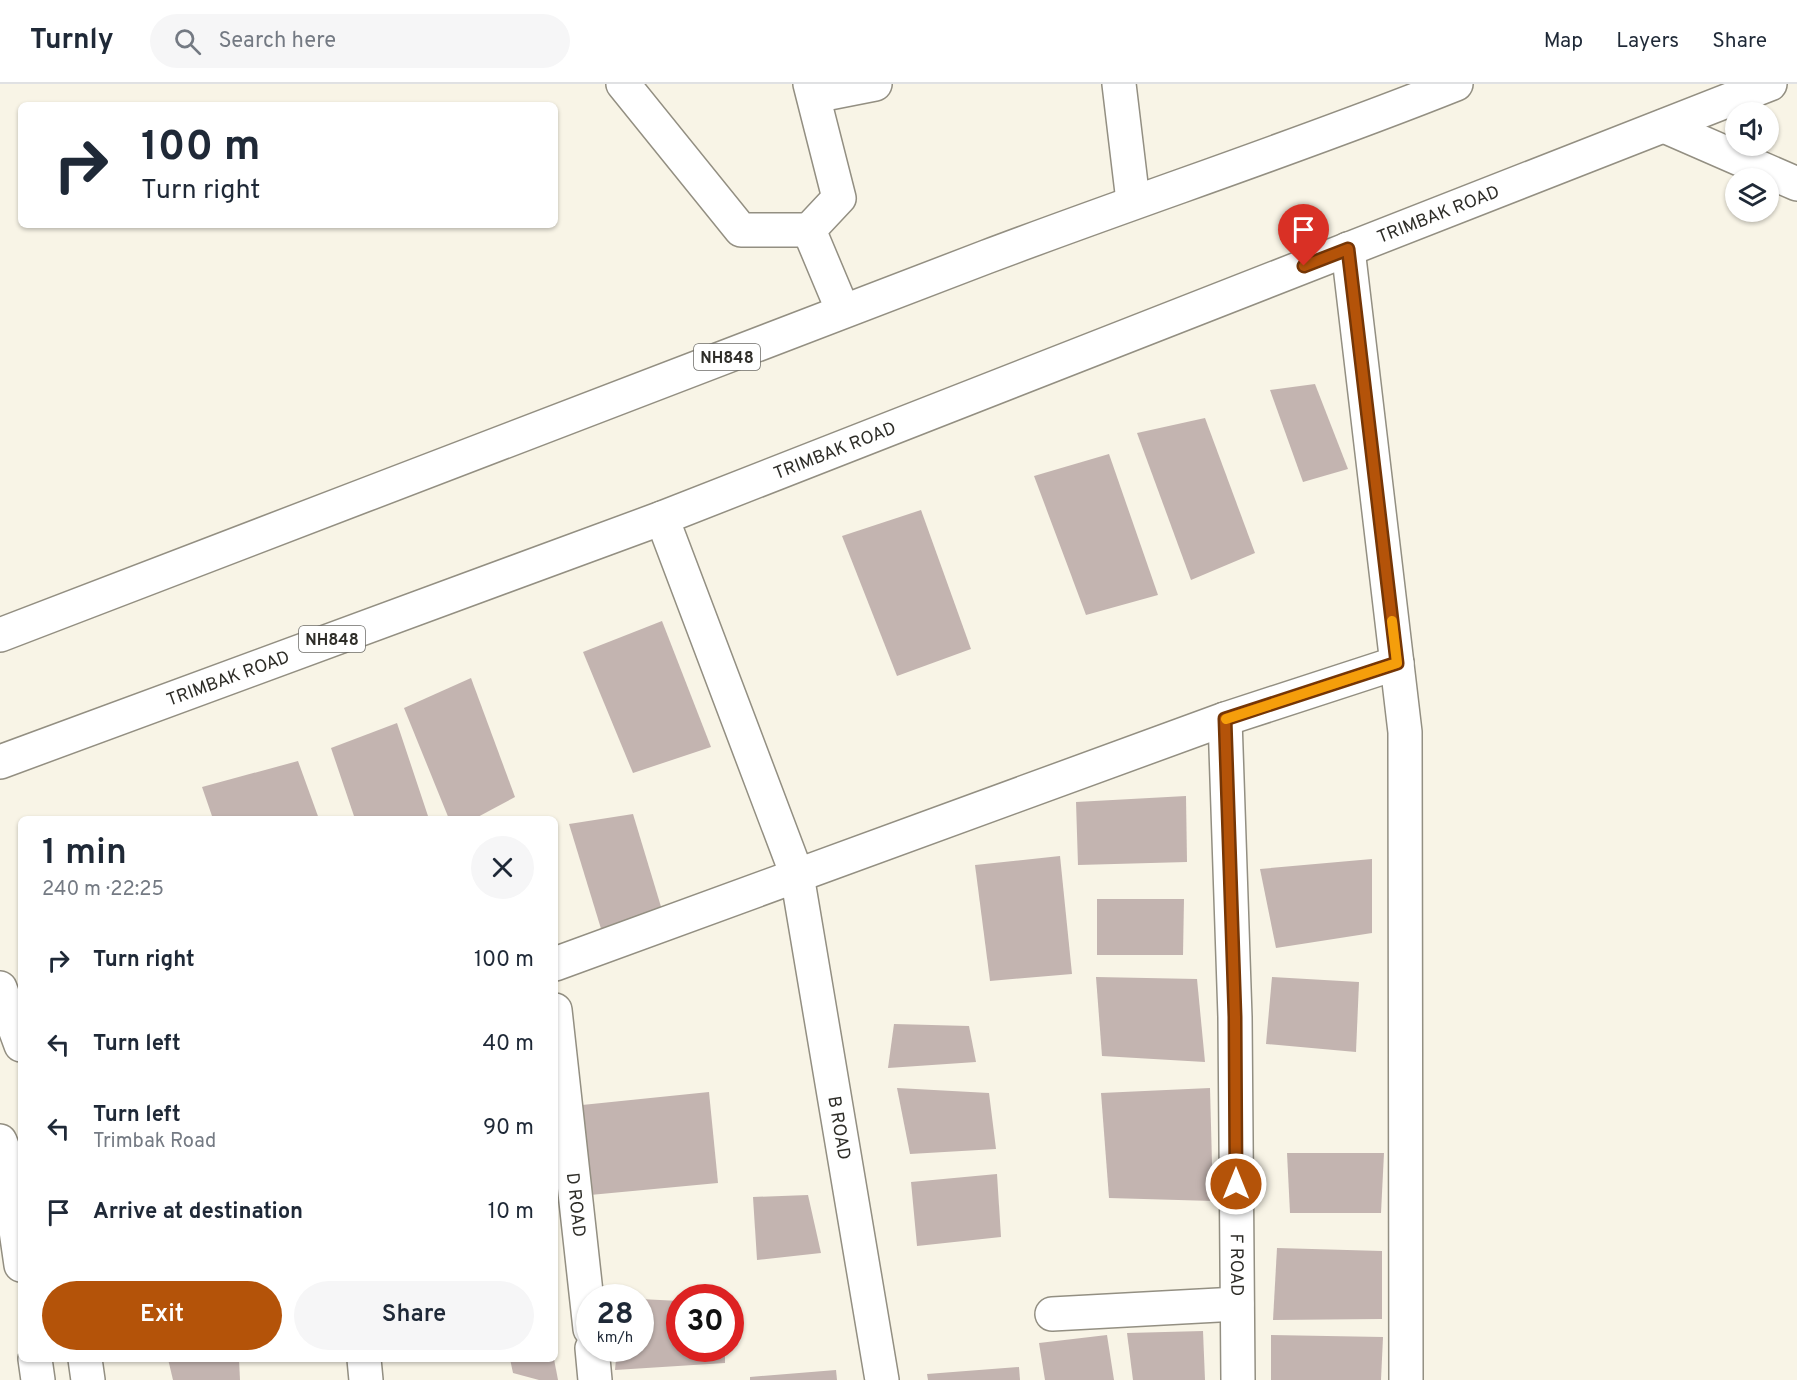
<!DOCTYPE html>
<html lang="en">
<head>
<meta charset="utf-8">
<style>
  :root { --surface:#fff; --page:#f6f6f7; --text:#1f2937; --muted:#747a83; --line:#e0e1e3; --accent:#b45309 }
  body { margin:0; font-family:Overpass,sans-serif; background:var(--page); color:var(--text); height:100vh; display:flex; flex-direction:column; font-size:22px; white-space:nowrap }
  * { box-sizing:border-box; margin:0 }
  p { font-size:20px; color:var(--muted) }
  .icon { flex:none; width:33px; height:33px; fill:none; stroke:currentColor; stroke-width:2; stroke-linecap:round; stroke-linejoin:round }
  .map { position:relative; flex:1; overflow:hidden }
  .side { position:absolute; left:18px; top:732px; width:540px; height:546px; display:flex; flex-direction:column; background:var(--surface); border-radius:9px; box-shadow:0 2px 4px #0004 }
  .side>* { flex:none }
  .guide { position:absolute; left:18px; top:18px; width:540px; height:126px; border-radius:9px; box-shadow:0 2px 4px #0004; background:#fff; color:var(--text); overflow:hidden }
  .fabs { position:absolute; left:1725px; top:18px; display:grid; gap:12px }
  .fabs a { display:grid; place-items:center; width:54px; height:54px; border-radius:50%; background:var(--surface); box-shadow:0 2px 4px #0004; font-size:30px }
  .speed { position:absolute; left:576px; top:1200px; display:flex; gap:12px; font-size:30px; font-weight:700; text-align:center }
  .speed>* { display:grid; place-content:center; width:78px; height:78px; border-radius:50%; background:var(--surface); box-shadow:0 2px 4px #0004; line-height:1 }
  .speed small { font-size:15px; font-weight:400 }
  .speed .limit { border:9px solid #d22; background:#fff; color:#111 }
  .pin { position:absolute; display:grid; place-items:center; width:51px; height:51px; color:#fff; margin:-62px -26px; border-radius:50% 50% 50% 0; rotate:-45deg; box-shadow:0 0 6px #0007 }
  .pin .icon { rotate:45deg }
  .me { position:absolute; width:66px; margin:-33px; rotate:0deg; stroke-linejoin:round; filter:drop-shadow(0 0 4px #0008) }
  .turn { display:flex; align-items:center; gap:21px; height:126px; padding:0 24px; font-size:27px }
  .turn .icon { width:78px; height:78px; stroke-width:2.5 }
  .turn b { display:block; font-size:42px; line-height:51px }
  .round { display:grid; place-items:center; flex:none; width:63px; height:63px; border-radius:32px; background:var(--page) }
  .overview { display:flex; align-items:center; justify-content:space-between; height:102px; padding:0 24px }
  h1 { font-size:36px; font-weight:600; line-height:45px }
  .action { display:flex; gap:12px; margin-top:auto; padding:12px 24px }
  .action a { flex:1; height:69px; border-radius:36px; background:var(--accent); color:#fff; font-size:24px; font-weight:600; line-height:69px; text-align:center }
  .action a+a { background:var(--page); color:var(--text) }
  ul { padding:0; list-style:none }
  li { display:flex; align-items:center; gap:18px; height:84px; padding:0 24px }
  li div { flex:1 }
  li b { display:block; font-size:22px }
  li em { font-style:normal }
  header { display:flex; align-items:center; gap:36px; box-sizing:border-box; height:84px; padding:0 30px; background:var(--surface); border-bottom:2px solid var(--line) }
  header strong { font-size:28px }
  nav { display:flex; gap:33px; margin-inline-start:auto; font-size:21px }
  .search { width:420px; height:54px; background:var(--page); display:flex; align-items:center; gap:15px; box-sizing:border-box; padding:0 21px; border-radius:33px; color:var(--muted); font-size:22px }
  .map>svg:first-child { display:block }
  .building { fill:#c3b4b0 }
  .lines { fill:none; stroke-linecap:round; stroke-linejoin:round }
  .minor-casing { stroke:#938f82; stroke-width:36 }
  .major-casing { stroke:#938f82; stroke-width:36 }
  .highway-casing { stroke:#938f82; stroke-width:36 }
  .minor { stroke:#fff; stroke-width:33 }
  .major { stroke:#fff; stroke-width:33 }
  .highway { stroke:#fff; stroke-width:33 }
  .route-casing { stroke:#753606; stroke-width:15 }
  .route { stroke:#b45309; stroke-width:10 }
  .slow { stroke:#f59e0b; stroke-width:10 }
  .labels { text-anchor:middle; stroke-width:6; stroke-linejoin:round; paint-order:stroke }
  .shield { fill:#fff; stroke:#6d6c68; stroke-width:1.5 }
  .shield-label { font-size:16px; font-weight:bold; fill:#2e2d28 }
  .street-label { font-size:18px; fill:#2e2d28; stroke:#fff }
</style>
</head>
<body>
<header>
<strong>Turnly</strong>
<div class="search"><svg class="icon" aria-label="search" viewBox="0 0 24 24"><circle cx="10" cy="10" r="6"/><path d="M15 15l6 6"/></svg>Search here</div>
<nav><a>Map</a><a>Layers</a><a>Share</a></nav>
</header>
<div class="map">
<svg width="1797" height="1296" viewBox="0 0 1797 1296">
  <rect width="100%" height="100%" fill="#f8f4e6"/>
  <g class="building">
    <polygon points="1315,300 1348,385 1303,398 1270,306"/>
    <polygon points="1205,334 1255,469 1191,496 1137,349"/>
    <polygon points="1109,370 1158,511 1086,531 1034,392"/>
    <polygon points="921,426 971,565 897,592 842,452"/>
    <polygon points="662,537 711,663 633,689 583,568"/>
    <polygon points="471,594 515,713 474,735 449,735 404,624"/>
    <polygon points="397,639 429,735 355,735 331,664"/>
    <polygon points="298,677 319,735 213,735 202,703"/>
    <polygon points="1186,712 1187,778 1078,781 1076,718"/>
    <polygon points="633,730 662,826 602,848 569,740"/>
    <polygon points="1060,772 1072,890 990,897 975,781"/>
    <polygon points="1372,775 1372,849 1276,864 1260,785"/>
    <polygon points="1097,815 1184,815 1183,871 1097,871"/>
    <polygon points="1096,893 1197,895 1205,978 1102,972"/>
    <polygon points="1272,893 1359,898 1356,968 1266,960"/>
    <polygon points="894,940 969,942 976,978 888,984"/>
    <polygon points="897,1004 989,1009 996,1065 910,1070"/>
    <polygon points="1210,1004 1213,1117 1109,1114 1101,1009"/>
    <polygon points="709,1008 718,1099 590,1111 582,1021"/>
    <polygon points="1287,1069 1384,1069 1381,1129 1290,1129"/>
    <polygon points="997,1090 1001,1153 917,1162 911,1098"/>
    <polygon points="808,1111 821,1169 757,1176 753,1113"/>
    <polygon points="1277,1164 1382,1167 1382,1235 1273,1236"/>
    <polygon points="640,1215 680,1217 680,1264 725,1264 725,1279 615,1286 617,1264 640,1264"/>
    <polygon points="1203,1247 1205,1296 1133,1296 1127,1249"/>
    <polygon points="1107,1251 1114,1296 1045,1296 1039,1259"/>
    <polygon points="1271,1251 1383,1253 1381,1296 1271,1296"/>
    <polygon points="168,1275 239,1275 240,1296 173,1296"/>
    <polygon points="510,1275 554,1275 558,1296 539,1296 513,1289"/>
    <polygon points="1019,1283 1020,1296 928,1296 927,1290"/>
    <polygon points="836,1286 837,1296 750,1296 750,1293"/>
  </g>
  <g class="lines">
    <defs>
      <g id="minor">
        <polyline points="623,0 741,146 809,146"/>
        <polyline points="810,0 839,114 809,146 843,227"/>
        <polyline points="1119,0 1133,117"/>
        <polyline points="814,12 875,0"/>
        <polyline points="1348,165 1405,648 1406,1296"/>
        <path id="s1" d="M662 434 797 791 882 1296"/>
        <path id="s2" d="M1225 635 1235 933 1238 1296"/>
        <polyline points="555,880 1225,635 1397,579"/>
        <path id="s3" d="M555 926 590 1245"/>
        <polyline points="1052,1230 1237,1220"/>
        <polyline points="592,1264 595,1296"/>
        <polyline points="364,1275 366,1296"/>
      </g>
      <g id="major">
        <polyline points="0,904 21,961"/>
        <polyline points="0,1057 5,1070 21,1181"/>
        <polyline points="35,1275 38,1296"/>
        <polyline points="85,1275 88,1296"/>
      </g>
      <g id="highway">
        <polyline points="1664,42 1797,100"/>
        <path d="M0 551C329 426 657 297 986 173 1142 114 1301 62 1456 0"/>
        <path id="s4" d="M0 678 662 434 1770 0"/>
      </g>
    </defs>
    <use href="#minor" class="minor-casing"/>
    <use href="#major" class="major-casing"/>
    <use href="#highway" class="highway-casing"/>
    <use href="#minor" class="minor"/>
    <use href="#major" class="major"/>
    <use href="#highway" class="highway"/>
  </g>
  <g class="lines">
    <defs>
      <polyline id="route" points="1236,1100 1235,933 1225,635 1397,579 1348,165 1304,182"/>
    </defs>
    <use href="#route" class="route-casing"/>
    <use href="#route" class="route"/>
    <polyline class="slow" points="1226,635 1397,579 1392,537"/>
  </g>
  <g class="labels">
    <g class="shield">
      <rect x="694" y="260" width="66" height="26" rx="4.5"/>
      <rect x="299" y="542" width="66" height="26" rx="4.5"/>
    </g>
    <g class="shield-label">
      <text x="727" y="279">NH848</text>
      <text x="332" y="561">NH848</text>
    </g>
    <g class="street-label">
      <text dy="6" stroke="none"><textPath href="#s4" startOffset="1539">TRIMBAK ROAD</textPath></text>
      <text dy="6" stroke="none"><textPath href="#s4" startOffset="891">TRIMBAK ROAD</textPath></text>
      <text dy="6" stroke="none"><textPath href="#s4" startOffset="243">TRIMBAK ROAD</textPath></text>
      <text dy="6" stroke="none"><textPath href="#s1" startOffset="638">B ROAD</textPath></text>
      <text dy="6" stroke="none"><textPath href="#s3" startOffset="196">D ROAD</textPath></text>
      <text dy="6" stroke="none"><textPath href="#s2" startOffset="546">F ROAD</textPath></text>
    </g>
  </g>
</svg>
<div class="fabs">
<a><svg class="icon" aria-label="sound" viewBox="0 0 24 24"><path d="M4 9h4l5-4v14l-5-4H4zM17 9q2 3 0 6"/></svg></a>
<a><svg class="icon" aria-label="layers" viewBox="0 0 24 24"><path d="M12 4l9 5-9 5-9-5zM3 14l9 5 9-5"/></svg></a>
</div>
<div class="speed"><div>28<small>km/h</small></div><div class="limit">30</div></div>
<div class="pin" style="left:1304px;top:182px;background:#d93025"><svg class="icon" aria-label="arrive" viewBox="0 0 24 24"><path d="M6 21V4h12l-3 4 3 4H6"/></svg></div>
<svg class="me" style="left:1236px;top:1100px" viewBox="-20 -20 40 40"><circle r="17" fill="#b45309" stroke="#fff" stroke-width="3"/><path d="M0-11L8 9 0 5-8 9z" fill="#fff"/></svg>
<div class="guide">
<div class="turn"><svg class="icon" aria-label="right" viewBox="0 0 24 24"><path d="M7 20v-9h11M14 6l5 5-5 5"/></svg><div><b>100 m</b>Turn right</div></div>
</div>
<section class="side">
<div class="overview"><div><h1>1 min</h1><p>240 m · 22:25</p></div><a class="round"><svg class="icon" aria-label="close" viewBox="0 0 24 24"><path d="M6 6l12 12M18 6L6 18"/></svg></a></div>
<ul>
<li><svg class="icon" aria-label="right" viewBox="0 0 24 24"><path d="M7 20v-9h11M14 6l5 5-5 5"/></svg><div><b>Turn right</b></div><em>100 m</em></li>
<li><svg class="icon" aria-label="left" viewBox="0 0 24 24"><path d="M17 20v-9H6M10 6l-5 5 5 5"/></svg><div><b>Turn left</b></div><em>40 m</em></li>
<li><svg class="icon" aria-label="left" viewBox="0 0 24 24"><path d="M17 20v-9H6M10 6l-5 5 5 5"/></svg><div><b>Turn left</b><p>Trimbak Road</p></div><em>90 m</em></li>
<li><svg class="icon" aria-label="arrive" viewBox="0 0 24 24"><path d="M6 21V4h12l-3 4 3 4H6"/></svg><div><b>Arrive at destination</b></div><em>10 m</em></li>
</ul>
<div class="action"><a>Exit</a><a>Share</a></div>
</section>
</div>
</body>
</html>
